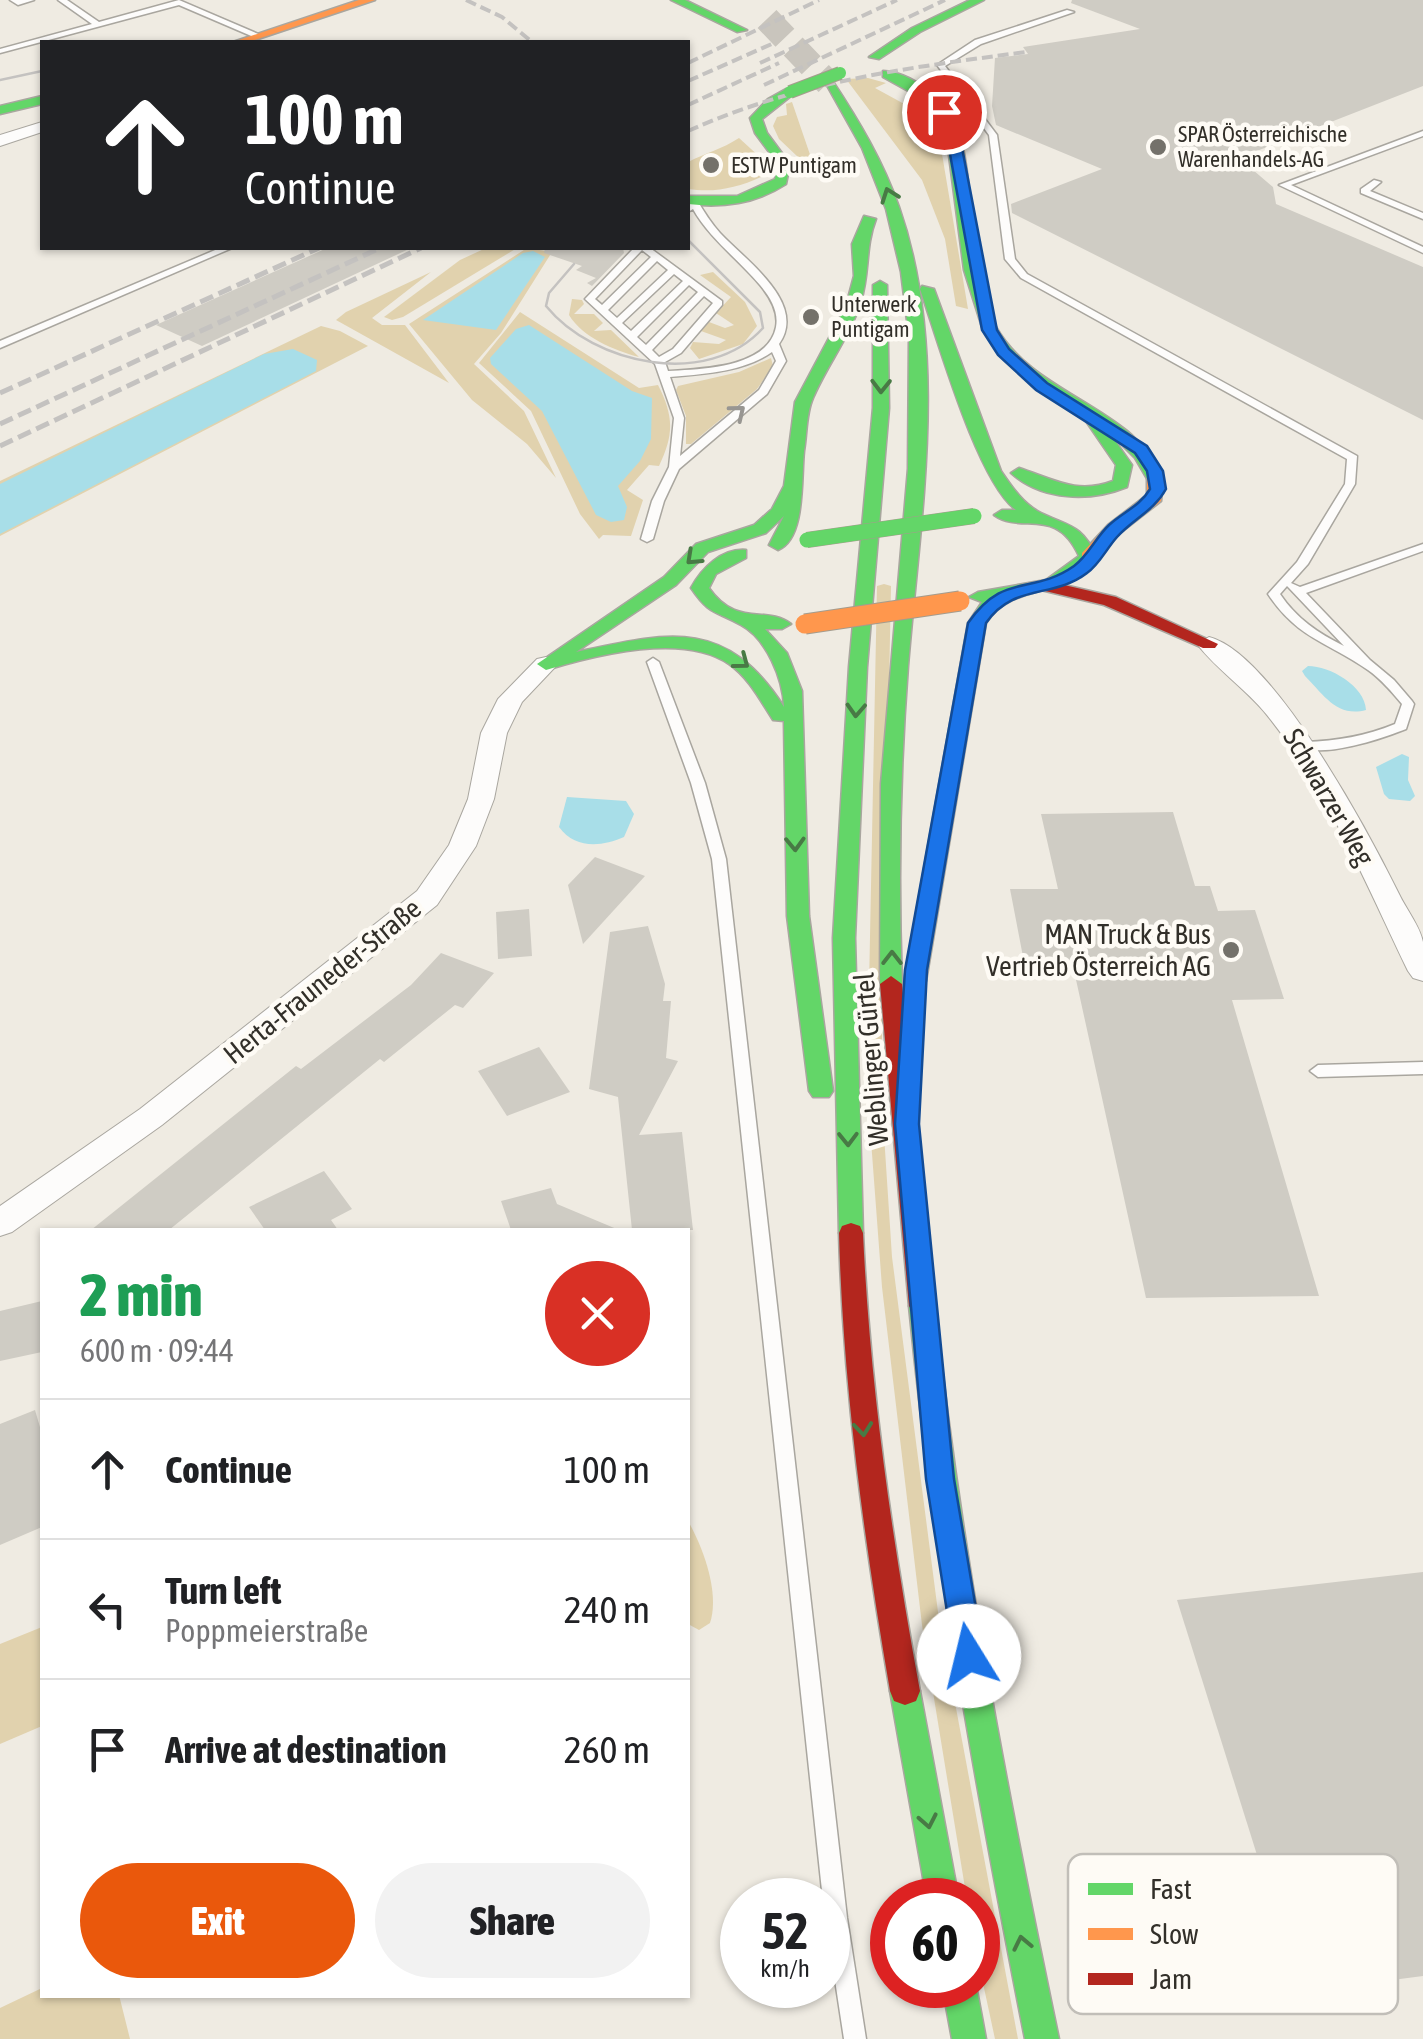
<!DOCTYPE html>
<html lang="en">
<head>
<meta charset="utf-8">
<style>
  :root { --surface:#fff; --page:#f2f2f2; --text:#202124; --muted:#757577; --line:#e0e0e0; --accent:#ea580c }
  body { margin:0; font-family:"Asap Condensed",sans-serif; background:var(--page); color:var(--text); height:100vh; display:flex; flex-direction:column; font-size:38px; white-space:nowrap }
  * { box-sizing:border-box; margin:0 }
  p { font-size:32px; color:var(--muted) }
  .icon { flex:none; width:55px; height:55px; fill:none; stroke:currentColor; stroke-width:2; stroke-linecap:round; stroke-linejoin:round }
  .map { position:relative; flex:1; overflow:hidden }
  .sheet { position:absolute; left:40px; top:1228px; width:650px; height:770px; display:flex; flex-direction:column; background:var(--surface); border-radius:0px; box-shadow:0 2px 8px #0004 }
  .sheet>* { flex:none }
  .hud { position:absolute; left:40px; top:40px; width:650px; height:210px; border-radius:0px; box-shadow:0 2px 8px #0004; background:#202124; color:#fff; overflow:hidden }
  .speed { position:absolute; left:720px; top:1878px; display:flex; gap:20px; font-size:50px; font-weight:700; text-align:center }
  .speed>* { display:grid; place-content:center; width:130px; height:130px; border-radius:50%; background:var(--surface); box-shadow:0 2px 8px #0004; line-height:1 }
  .speed small { font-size:25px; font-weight:400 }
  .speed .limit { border:15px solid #d22; background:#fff; color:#111 }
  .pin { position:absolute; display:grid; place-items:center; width:85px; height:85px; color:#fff; margin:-42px; border:5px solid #fff; border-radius:50%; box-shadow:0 2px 10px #0007 }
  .me { position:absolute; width:110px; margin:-55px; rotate:351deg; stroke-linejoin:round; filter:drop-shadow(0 0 8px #0008) }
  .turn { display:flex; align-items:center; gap:35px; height:210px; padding:0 40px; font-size:45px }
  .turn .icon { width:130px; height:130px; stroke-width:2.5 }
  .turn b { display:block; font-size:70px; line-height:85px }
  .round { display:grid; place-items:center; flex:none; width:105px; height:105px; border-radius:52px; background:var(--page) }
  .head { display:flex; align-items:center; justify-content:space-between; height:170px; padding:0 40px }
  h1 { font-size:60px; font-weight:800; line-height:75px; color:#1e9e55 }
  .button { display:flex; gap:20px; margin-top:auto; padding:20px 40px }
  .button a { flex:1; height:115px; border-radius:60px; background:var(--accent); color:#fff; font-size:40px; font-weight:800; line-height:115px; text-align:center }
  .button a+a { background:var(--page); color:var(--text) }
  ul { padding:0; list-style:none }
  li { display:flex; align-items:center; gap:30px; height:140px; padding:0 40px; border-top:2px solid var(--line) }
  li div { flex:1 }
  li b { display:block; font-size:38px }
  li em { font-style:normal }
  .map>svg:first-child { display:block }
  .green { fill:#e1d2ae }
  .water { fill:#a8dee8 }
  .building { fill:#cfccc4 }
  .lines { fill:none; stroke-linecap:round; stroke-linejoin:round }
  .primary-tunnel { stroke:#c9c5bd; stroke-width:26; stroke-dasharray:26 12; stroke-linecap:butt }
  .lane-casing { stroke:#a9a69f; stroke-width:3 }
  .street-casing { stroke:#a9a69f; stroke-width:2 }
  .fast-casing { stroke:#a9a69f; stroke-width:3 }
  .slow-casing { stroke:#a9a69f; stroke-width:3 }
  .jam-casing { stroke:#a9a69f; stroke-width:3 }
  .lane { fill:#fdfcfb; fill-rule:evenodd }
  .street { fill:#fdfcfb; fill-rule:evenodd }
  .fast { fill:#63d668; fill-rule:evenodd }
  .slow { fill:#ff974d; fill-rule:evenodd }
  .jam { fill:#b3261e; fill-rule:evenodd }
  .tram { stroke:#c4c2c0; stroke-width:2.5 }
  .rail-far1 { stroke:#c4c2c0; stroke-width:4; stroke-dasharray:11 5; stroke-linecap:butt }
  .rail { stroke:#c4c2c0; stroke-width:5; stroke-dasharray:14 6; stroke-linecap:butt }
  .fast-bridge-far1-casing { stroke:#a59c8d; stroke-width:14; stroke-linecap:butt }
  .fast-bridge-casing { stroke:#a59c8d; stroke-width:16; stroke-linecap:butt }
  .slow-bridge-casing { stroke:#a59c8d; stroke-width:21; stroke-linecap:butt }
  .fast-bridge-far1 { stroke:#63d668; stroke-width:12 }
  .fast-bridge { stroke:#63d668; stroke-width:15 }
  .slow-bridge { stroke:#ff974d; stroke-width:19 }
  .oneway { stroke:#487a45 }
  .oneway2 { stroke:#989692 }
  .route { fill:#1a73e8; stroke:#114b97; stroke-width:2.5 }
  .poi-dot { fill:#74716a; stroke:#fefbf5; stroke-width:4 }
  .labels { text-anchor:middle; stroke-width:9; stroke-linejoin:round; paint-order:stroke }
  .far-poi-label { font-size:22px; fill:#322f29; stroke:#fefbf5; text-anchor:start }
  .street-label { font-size:28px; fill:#322f29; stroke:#fefbf5 }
  .poi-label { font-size:28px; fill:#322f29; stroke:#fefbf5; text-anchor:end }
  .key { fill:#fefbf5; stroke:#c1beb8; stroke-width:2.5 }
  .key-label { font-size:28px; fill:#322f29 }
</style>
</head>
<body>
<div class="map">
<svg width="1423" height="2039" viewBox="0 0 1423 2039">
  <rect width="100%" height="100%" fill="#efebe2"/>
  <g class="green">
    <polygon points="868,78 886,83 875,88 928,117 941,148 968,309 956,306 945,239 922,180 846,79"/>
    <polygon points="792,102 817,175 779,139 773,126 777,117 787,115 786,104"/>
    <path d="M739 138 762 159 761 177C737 188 714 193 688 189V162C706 153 722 149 739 138Z"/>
    <polygon points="486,248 517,248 403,317 392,320 384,317 460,260"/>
    <polygon points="527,248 552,252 501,333 474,364 524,411 556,478 527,444 472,400 409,324"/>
    <polygon points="431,272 372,318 382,325 405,325 449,383 336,320 346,312"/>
    <polygon points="713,272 745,302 757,326 743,344 699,359 690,348 693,342 719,344 726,340 701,331 709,322 725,328 734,325 716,313 731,297 700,275"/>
    <path d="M572 299 582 300 584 304 574 314H594L603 323 594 331 611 330 639 357C614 350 583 338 569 315Z"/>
    <path d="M520 312 639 388 658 385C674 416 674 435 659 466L649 465 627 490 643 500 631 536 603 535 599 539 580 514 531 411 479 363Z"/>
    <polygon points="321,326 340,331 368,346 0,536 0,481"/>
    <polygon points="771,358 773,366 757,389 691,444 686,444 686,416 676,390 678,386 739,372"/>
    <polygon points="884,584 891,586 881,1089 892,1257 938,1612 1018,2039 995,2039 978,1960 978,1900 967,1900 922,1625 882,1287 867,1087 877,586"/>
    <path d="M688 1521C703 1547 720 1593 710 1623L699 1630 688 1624Z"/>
    <polygon points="42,1627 42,1726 0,1744 0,1644"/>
    <polygon points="42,1988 42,1995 119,1995 130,2039 0,2039 0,2008"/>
  </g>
  <g class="water">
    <polygon points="533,251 545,257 496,330 423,320 523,253"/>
    <polygon points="529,325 632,391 652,398 651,439 640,461 618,486 627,507 624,520 611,522 596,515 542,411 491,364 490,358 516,329"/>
    <polygon points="293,349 317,360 316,371 0,534 0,484 264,354"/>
    <path d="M1308 666C1330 666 1365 686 1366 710 1337 718 1323 694 1305 676L1302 671Z"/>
    <polygon points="1402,754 1409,757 1408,780 1415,796 1410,801 1389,799 1384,794 1376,767"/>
    <path d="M567 797 626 801 634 814 624 837C601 847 575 849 559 827Z"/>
  </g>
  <g class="building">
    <polygon points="1072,0 1423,0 1423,86 1239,158 1273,187 1276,204 1423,267 1423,420 1012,213 1011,204 1102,169 996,125 992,106 995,58 1028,54 1023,47 1140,29 1071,3"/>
    <polygon points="327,248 411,248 202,346 156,325"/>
    <polygon points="545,248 623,248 624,253 592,286 587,283 596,278 576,270 582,266 544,253"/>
    <polygon points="1173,812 1195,886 1210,886 1218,911 1255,910 1284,999 1232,1000 1319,1296 1146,1298 1073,966 1025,967 1010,889 1058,889 1041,814"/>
    <polygon points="595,857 645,876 583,944 568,885"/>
    <polygon points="529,909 532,956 498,959 496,912"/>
    <polygon points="648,926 665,984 663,1001 671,1001 666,1058 678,1061 639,1135 682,1132 693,1230 632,1230 618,1097 589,1089 610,932"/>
    <polygon points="441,953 494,973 463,1008 455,1005 384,1062 380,1059 169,1230 91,1230 296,1066 301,1069 411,985"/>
    <polygon points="539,1047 570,1092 507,1116 478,1071"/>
    <polygon points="324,1171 352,1209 331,1220 338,1230 265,1230 249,1207"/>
    <polygon points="551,1188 557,1204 619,1230 511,1230 501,1201"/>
    <polygon points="42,1301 42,1352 0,1361 0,1311"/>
    <polygon points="35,1410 42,1434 42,1527 0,1545 0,1424"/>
    <polygon points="1423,1572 1423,1976 1300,1992 1177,1600"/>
  </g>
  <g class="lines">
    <polyline class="primary-tunnel" points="767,19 828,83"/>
    <defs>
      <g id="lane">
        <polygon points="10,0 34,0 18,5"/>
        <polygon points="58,0 67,0 99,22 179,0 263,36 256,38 179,5 0,53 0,49 92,24"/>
        <path d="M1067 10 1074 12 981 44 945 66 997 135 1015 259 1027 274 1357 456 1355 484 1308 564 1291 583 1300 587 1423 544V551L1306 593 1370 660 1394 680 1412 701 1414 704 1406 729C1381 739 1322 759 1299 746L1305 742C1337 741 1366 736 1395 724L1402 704C1392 692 1381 679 1368 670 1328 642 1298 639 1268 594L1297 562 1345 484 1347 459 1021 278 1005 259 989 135 937 65 975 40ZM1287 586 1289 588 1344 646C1318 633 1297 619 1280 594Z"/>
        <polygon points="1423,131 1423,136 1291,185 1423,247 1423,253 1279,185"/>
        <polygon points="1374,180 1381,182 1370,191 1423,213 1423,219 1361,193 1361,189"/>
        <path d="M694 199 697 200C704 212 711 223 720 233 745 260 808 303 779 344L786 361 767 394 679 469 664 501 653 539 647 542 641 539 652 501 669 467 674 418 655 364 585 299 634 248H650L722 301V305L681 353 665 362 668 371C701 369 768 368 776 327 779 311 770 297 760 285 738 259 710 239 693 209L688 212V204ZM642 250 651 257 602 305 595 299ZM657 261 668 270 617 318 608 310ZM674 274 683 281 631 331 622 323ZM689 285 698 292 646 345 637 337ZM704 296 713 303 673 349 659 357 652 350ZM772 352 776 361 759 390 680 456 684 418 670 377C704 374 743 372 772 352Z"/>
        <polygon points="220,248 232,248 0,348 0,341"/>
        <polygon points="653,658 659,662 705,783 726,859 847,1918 866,2039 844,2039 828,1934 828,1900 823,1900 712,859 691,783 647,662"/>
        <polygon points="1423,1062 1423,1074 1318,1077 1310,1071 1318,1065"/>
      </g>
      <g id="street">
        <polygon points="42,122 42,132 0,146 0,135"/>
        <path d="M1209 637C1273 653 1370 835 1399 894 1406 909 1420 926 1423 942 1423 954 1423 969 1423 981L1413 978 1408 971C1366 884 1328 791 1267 715 1246 689 1217 670 1197 644Z"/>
        <polygon points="546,657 558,664 522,702 507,733 494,799 476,846 437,905 162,1125 12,1232 0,1236 0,1206 140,1109 417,891 449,845 468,799 481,733 498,699 537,659"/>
      </g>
      <g id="fast">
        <polygon points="671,0 685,0 747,30 737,32"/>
        <polygon points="970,0 984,0 920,32 879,59 869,57 912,28"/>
        <path d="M883 71C912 72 945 100 957 125 978 190 963 265 996 327 1024 377 1084 396 1127 431 1143 444 1153 461 1163 479L1161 482H1149L1135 458 1109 432 1132 465 1127 487C1090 502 1042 501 1011 473L1019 468C1053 479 1077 495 1113 481L1116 465 1081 414 1021 374 1000 354 982 327 964 270 945 125 928 102 883 77Z"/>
        <path d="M824 80H832C859 121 883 161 899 207 950 353 920 517 908 666 900 772 898 878 902 984L891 992 880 984 881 784 908 469 909 337 901 272 886 209 862 148Z"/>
        <path d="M786 89 796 92 762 119 767 133 790 164 786 184C755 204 723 208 688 204V196H737L775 179 778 164 755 133 750 118 768 99Z"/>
        <polygon points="42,96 42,104 0,114 0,106"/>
        <path d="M864 216 876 219C865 247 870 273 861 301 851 335 827 365 813 398 806 413 807 434 804 451 801 478 806 539 778 550L769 545 784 516 766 533 708 552 676 585 576 652C669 632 726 617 784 707 783 679 767 639 741 625 715 610 710 616 691 588 702 568 722 548 746 550V558L716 574 709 588C737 628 766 605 791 624L782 629H765L787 653 802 691 809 916 833 1091 829 1097H813L809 1091 787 916 784 721 773 720C760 700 749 678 729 664 683 632 595 655 546 670L537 664 664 577 696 544 754 525 772 509 784 486 795 402 846 306 854 276 852 244Z"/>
        <polygon points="880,281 887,285 889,408 867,667 855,938 863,1233 860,1240 851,1243 842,1240 839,1233 833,938 849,667 873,408 873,285"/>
        <path d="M922 286 934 289 1001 471C1012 487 1023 504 1041 513 1070 527 1081 524 1097 557 1062 602 1013 581 986 623L926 981 915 989 904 981 968 623 982 602 969 597 978 592 1046 580 1079 556C1056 505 1022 535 994 515L1002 510H1016C977 481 938 340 920 289Z"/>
        <path d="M922 1296 931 1299 935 1306C961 1553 1008 1796 1059 2039H1025C977 1796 933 1553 909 1306L913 1299Z"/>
        <polygon points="905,1677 916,1681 920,1691 959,1900 927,1900 890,1691 894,1681"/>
        <polygon points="942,1985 976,1985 986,2039 952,2039"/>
      </g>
      <g id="slow">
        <polygon points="359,0 375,0 249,42 233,42"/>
        <polygon points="1155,474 1163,479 1161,501 1120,533 1094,561 1082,561 1082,553 1108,525 1147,495 1147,479"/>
      </g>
      <g id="jam">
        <polygon points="1047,581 1116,597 1218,644 1215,648 1203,648 1104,605 1041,590 1041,582"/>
        <polygon points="891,976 902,984 935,1306 931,1313 922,1316 913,1313 909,1306 880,984"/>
        <path d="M851 1223 860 1226 863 1233C870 1388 892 1539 920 1691L916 1701 905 1705 894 1701 890 1691C864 1539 843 1387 839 1233L842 1226Z"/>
      </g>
    </defs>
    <use href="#lane" class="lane-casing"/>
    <use href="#street" class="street-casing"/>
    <use href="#fast" class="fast-casing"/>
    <use href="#slow" class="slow-casing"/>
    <use href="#jam" class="jam-casing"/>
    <use href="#lane" class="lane"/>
    <use href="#street" class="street"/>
    <use href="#fast" class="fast"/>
    <use href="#slow" class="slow"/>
    <use href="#jam" class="jam"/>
    <g class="tram">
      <polyline points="0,80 42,71"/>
      <path d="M574 264 549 293 546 306C594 365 708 389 763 328L760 312 688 240"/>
    </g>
    <g class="rail-far1">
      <polyline points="466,0 502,17 532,42"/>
      <polyline points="688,63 819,0"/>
      <polyline points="760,63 897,0"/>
      <polyline points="688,81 774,43"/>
      <polyline points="764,85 945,0"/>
      <polyline points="688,105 779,63"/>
      <path d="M688 131C800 81 906 68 1026 52"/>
    </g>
    <g class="rail">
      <polyline points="0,393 319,248"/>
      <polyline points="0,424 380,248"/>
      <polyline points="0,446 421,248"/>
    </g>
    <defs>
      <polyline id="fast-bridge-far1" points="790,92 840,73"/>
      <polyline id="fast-bridge" points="807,540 974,516"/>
      <polyline id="slow-bridge" points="805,624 960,601"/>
    </defs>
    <use href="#fast-bridge-far1" class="fast-bridge-far1-casing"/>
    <use href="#fast-bridge" class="fast-bridge-casing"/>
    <use href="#slow-bridge" class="slow-bridge-casing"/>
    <use href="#fast-bridge-far1" class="fast-bridge-far1"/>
    <use href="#fast-bridge" class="fast-bridge"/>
    <use href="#slow-bridge" class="slow-bridge"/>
  </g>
  <defs><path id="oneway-chevron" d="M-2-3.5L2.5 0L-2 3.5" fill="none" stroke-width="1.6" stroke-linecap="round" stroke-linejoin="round" transform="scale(2.5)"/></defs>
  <g class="oneway">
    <use href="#oneway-chevron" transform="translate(889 195) rotate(-110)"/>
    <use href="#oneway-chevron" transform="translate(881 386) rotate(91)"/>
    <use href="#oneway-chevron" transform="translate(693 558) rotate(137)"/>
    <use href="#oneway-chevron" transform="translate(742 662) rotate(37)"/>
    <use href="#oneway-chevron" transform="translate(856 710) rotate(93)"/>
    <use href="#oneway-chevron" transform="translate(795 844) rotate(88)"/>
    <use href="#oneway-chevron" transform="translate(892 958) rotate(-90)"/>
    <use href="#oneway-chevron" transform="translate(848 1139) rotate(89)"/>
    <use href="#oneway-chevron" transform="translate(863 1429) rotate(84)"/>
    <use href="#oneway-chevron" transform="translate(928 1821) rotate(79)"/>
    <use href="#oneway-chevron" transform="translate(1022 1943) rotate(-102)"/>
  </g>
  <use class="oneway2" href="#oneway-chevron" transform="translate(738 412) rotate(-39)"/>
  <path class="route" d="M944 108 950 112 959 132 997 330 1009 349 1047 383 1147 446 1163 471 1166 489C1154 511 1133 519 1117 537 1107 548 1099 565 1087 573 1053 599 1013 583 986 623L927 970 919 1124 954 1479 984 1656 980 1666 969 1670 958 1666 954 1656 926 1479 895 1124 905 970 968 623C1004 571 1031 596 1074 566 1088 556 1096 537 1109 525 1123 512 1140 506 1150 489L1147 471 1135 453 1036 390 998 355 982 330 946 132 938 112Z"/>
  <g class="poi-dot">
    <circle cx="1158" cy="147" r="10"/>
    <circle cx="711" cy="165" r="10"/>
    <circle cx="811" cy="317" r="10"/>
    <circle cx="1231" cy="950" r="10"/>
  </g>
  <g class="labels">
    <g class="far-poi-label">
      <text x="1178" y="142">SPAR Österreichische<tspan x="1178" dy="25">Warenhandels-AG</tspan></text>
      <text x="731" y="173">ESTW Puntigam</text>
      <text x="831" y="312">Unterwerk<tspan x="831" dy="25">Puntigam</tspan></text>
    </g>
    <g class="street-label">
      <text transform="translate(1329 797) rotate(60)" y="10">Schwarzer Weg</text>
      <text transform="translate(322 981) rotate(-39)" y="10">Herta-Frauneder-Straße</text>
      <text transform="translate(871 1059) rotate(-95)" y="10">Weblinger Gürtel</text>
    </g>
    <g class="poi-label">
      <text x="1211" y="944">MAN Truck &amp; Bus<tspan x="1211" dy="32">Vertrieb Österreich AG</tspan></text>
    </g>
  </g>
  <rect x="1068" y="1854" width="330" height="160" rx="15" class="key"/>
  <rect x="1088" y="1883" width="45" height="12" fill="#63d668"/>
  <rect x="1088" y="1928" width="45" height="12" fill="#ff974d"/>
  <rect x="1088" y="1973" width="45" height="12" fill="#b3261e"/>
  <g class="key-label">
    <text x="1150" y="1899">Fast</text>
    <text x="1150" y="1944">Slow</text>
    <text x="1150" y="1989">Jam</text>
  </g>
</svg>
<div class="speed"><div>52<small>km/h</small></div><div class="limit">60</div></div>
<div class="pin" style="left:944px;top:112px;background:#d93025"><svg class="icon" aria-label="arrive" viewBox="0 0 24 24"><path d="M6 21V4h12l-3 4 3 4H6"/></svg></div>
<svg class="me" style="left:969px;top:1656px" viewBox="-20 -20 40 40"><circle r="19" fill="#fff"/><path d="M0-13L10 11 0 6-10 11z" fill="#1a73e8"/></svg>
<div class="hud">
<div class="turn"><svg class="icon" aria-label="ahead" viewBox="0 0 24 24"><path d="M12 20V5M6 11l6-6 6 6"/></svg><div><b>100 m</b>Continue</div></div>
</div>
<section class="sheet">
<div class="head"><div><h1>2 min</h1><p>600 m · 09:44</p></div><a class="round" style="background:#d93025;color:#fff"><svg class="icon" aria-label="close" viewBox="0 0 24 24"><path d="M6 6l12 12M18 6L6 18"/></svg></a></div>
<ul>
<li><svg class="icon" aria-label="ahead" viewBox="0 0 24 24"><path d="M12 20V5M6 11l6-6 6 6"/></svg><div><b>Continue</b></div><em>100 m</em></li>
<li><svg class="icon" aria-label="left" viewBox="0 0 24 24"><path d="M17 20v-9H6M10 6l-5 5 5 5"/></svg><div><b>Turn left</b><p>Poppmeierstraße</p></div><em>240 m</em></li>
<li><svg class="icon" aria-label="arrive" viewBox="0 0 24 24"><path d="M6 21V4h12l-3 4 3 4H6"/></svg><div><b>Arrive at destination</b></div><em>260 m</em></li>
</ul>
<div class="button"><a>Exit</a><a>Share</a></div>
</section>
</div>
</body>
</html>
